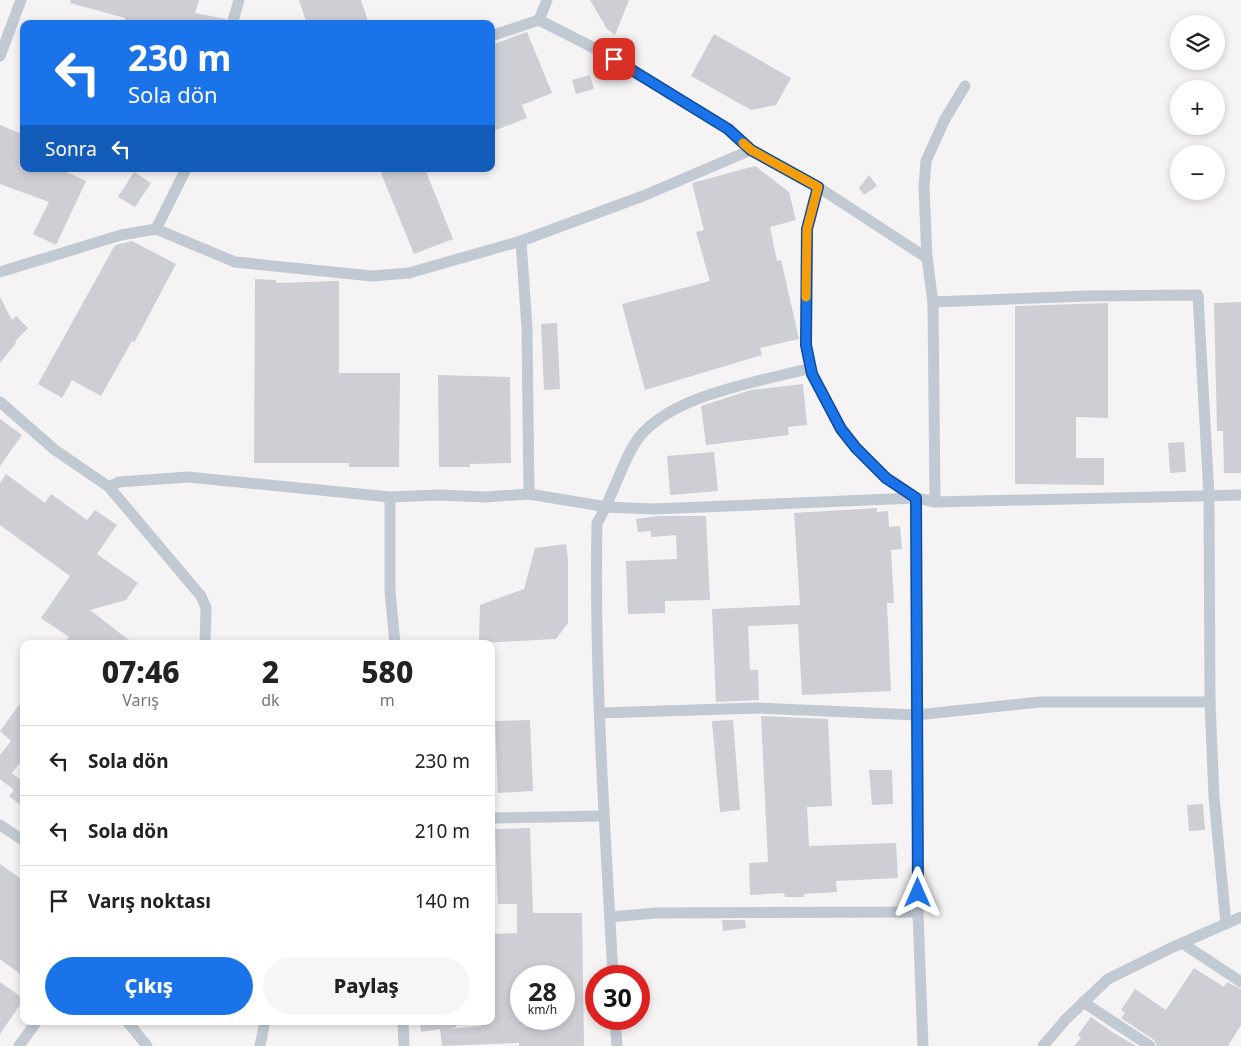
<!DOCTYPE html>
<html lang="tr">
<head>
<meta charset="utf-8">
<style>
  :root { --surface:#fff; --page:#f6f6f6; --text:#222; --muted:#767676; --line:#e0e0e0; --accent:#1a73e8 }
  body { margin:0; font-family:"Noto Sans",sans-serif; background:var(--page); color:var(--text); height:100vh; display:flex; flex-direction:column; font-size:19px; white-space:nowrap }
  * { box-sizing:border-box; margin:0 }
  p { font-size:16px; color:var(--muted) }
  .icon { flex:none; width:28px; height:28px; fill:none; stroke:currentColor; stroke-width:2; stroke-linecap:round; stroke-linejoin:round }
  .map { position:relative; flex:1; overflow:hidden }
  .sheet { position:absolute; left:20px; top:640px; width:475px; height:385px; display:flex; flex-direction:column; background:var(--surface); border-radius:10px; box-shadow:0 2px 8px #0003 }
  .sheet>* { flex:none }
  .guide { position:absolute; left:20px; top:20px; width:475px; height:152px; border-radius:10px; box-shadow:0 2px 8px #0003; background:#1a73e8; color:#fff; overflow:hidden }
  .controls { position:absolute; left:1170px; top:15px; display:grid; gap:10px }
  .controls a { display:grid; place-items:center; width:55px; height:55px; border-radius:50%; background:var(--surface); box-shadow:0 2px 8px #0003; font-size:25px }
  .speed { position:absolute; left:510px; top:965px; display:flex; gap:10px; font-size:25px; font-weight:700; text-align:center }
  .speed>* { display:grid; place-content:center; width:65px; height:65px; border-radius:50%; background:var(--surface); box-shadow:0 2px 8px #0003; line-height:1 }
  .speed small { font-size:12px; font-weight:400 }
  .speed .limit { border:8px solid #d22; background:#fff; color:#111 }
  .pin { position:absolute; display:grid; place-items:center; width:42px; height:42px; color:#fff; margin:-21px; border-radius:10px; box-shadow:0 2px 8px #0006 }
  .me { position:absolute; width:55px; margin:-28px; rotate:0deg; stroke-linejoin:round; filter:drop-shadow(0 0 4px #0008) }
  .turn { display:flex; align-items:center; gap:18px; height:105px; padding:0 25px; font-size:22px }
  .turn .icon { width:65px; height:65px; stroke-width:2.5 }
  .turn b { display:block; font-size:35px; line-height:42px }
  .then { display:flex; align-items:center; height:48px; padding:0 25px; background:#0003; gap:10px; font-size:19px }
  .eta { display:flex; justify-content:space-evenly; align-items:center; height:85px; text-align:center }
  .eta b { font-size:30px; font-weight:800; line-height:35px }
  .cta { display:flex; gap:10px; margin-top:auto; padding:10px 25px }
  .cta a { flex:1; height:58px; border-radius:30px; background:var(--accent); color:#fff; font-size:20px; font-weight:800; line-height:58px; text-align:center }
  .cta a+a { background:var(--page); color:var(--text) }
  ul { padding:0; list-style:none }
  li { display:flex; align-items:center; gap:15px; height:70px; padding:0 25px; border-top:1px solid var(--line) }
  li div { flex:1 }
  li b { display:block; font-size:19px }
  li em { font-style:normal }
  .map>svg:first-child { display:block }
  .building { fill:#cdcfd5; fill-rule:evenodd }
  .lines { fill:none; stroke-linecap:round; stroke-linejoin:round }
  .minor { stroke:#c1cad2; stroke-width:11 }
  .route-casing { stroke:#114b97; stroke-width:12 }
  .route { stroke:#1a73e8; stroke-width:9 }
  .slow { stroke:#f59e0b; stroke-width:9 }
</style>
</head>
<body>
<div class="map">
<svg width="1241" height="1046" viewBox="0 0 1241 1046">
  <rect width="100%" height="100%" fill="#f5f3f3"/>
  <g class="building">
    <polygon points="71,0 199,0 195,13 226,19 225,24 124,24 125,18 70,3"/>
    <polygon points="299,0 361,0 369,24 307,24"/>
    <polygon points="590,0 629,0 615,35 607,29"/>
    <polygon points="527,32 552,93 522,105 527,118 491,132 491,45"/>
    <polygon points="714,34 791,78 776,105 751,110 691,76"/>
    <polygon points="590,75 594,89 576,94 572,80"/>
    <polygon points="0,125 24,135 24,169 60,169 86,181 56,245 33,234 49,202 0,184"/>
    <polygon points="755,166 789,192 796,220 770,227 777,261 781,260 799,339 760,348 762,355 645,390 622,304 710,281 696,232 704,230 692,183"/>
    <polygon points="392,169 425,169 453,239 414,254 381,173"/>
    <polygon points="134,172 151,183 135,207 118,197"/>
    <polygon points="869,175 877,186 864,195 859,188"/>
    <polygon points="132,241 176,264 134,343 132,341 101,396 72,380 62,398 38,384 115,245"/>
    <polygon points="255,279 276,280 276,283 339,281 339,373 400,373 399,467 349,467 349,463 254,463"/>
    <polygon points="0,297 12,320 16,316 28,328 15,341 16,343 0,363"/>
    <polygon points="1241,302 1241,473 1224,473 1223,431 1217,431 1214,303"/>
    <polygon points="1108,303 1108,418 1076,417 1076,458 1104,458 1104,485 1015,484 1015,306"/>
    <polygon points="557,323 560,389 544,390 541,324"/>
    <polygon points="438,375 510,377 511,463 470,464 470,467 439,467"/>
    <polygon points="803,384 807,425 788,427 789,435 706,445 701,406 751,390"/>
    <polygon points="0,419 22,435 0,466"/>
    <polygon points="1184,442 1186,472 1170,473 1168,443"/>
    <polygon points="714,452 718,491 670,495 667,456"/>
    <polygon points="6,474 45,503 51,494 87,520 95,510 117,525 97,554 138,583 126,600 90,610 134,644 64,644 69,637 41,618 70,576 0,525 0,483"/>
    <polygon points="877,508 877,512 888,511 889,527 900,526 902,549 891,550 894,603 887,603 891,691 802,695 798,624 748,626 750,670 758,670 759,700 716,702 712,609 800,605 794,513"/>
    <polygon points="658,516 706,516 710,600 665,601 665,613 628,614 626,561 677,559 676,535 651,537 651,531 638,532 636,519"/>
    <polygon points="566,544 568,559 568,623 556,639 479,643 480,605 524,589 535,548"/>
    <polygon points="24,698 24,758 12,773 21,780 24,777 24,808 9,796 14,790 0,779 0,755 11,741 0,731"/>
    <polygon points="761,716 828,719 832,806 807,807 809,846 896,843 898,878 836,881 837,892 804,894 804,897 785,897 784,893 750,895 749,863 768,862"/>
    <polygon points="530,720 533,791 498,793 495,721"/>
    <polygon points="733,720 740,810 720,812 712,721"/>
    <polygon points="869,770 892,770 893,804 872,805"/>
    <polygon points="1203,804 1205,830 1189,831 1187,805"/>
    <path d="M530 828 533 913H582L584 1046H519V1043L442 1046 440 1029 421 1032 420 1021H456V1027L450 1029 481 1026V1021H491V934L517 933V904H498L495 829ZM521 976H564V1019H521Z"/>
    <polygon points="0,864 24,881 24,977 0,959"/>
    <polygon points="722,920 745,920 746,928 723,931"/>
    <polygon points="1194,968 1224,987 1227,982 1241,989 1241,1025 1228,1046 1157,1046 1154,1040 1121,1018 1125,1013 1121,1010 1135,989 1166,1010"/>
    <polygon points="0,982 24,999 0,1034"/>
    <polygon points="1091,1017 1112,1032 1136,1046 1074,1046 1081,1038 1078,1035"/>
  </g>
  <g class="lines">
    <g class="minor">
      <polyline points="539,20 547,0"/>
      <polyline points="232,24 239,0"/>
      <polyline points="491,36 539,20 598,50 728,129 751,150 818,187 927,258"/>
      <polyline points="0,56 21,0"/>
      <polyline points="818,187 807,229 806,345 812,374 841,429 856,448 886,478 916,498 935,502 1241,495"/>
      <polyline points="156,229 186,169"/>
      <polyline points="521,241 527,328 529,494"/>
      <polyline points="0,272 121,235 156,229 235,262 372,276 409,273 521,241 643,196 751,150"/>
      <polyline points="933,302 1087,296 1198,295 1209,496 1210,702 1214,797 1226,924"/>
      <polyline points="0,402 55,450 109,487 201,596 206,608 205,644"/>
      <polyline points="109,487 119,482 188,477 390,497 439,495 486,497 529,494 607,507 654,509 916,498 918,912 923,1046"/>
      <polyline points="390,497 390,591 395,644"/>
      <polyline points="935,502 933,302 927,258 924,188 926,161 945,119 965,86"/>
      <polyline points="600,713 757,708 917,715 1039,702 1210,702"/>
      <polyline points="491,818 602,816"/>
      <polyline points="0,825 24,841"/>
      <polyline points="610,917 656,913 918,912"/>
      <polyline points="1182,943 1241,982"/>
      <path d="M613 976C605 825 594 674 597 523 613 497 620 467 635 443 666 395 759 382 811 368"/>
      <polyline points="1083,1002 1150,1046"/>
      <polyline points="615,1019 617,1046"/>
      <polyline points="127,1021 147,1046"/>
      <polyline points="403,1021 404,1046"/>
      <polyline points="19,1046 37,1021"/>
      <polyline points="260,1046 265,1021"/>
      <polyline points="1043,1046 1066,1019 1108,979 1173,947 1241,917"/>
    </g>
  </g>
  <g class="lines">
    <defs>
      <polyline id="route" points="614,59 728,129 751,150 818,187 807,229 806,345 812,374 841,429 856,448 886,478 916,498 918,893"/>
    </defs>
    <use href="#route" class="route-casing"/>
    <use href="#route" class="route"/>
    <polyline class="slow" points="743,143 751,150 818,187 807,229 806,297"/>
  </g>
</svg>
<div class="controls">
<a><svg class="icon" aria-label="layers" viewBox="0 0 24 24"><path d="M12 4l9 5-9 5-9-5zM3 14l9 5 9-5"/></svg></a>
<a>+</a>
<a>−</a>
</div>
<div class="speed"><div>28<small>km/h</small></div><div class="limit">30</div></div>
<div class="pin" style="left:614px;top:59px;background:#d93025"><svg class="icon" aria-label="arrive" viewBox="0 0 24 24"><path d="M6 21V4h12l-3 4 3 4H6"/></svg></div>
<svg class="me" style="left:918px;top:893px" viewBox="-20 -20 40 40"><path d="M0-17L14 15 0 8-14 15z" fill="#1a73e8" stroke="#fff" stroke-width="4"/></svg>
<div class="guide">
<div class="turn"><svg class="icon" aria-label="left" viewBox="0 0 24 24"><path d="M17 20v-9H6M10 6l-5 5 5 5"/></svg><div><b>230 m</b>Sola dön</div></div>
<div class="then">Sonra<svg class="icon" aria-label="left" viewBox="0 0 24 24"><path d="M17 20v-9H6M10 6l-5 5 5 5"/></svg></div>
</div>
<section class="sheet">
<div class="eta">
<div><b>07:46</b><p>Varış</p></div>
<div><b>2</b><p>dk</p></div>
<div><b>580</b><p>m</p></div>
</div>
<ul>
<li><svg class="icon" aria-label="left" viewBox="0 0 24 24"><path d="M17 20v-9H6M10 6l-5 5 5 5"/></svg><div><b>Sola dön</b></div><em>230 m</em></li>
<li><svg class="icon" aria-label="left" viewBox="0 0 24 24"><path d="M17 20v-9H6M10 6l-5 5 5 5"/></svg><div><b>Sola dön</b></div><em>210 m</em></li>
<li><svg class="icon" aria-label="arrive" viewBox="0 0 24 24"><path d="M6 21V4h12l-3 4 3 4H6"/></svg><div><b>Varış noktası</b></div><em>140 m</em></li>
</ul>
<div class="cta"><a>Çıkış</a><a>Paylaş</a></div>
</section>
</div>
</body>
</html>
